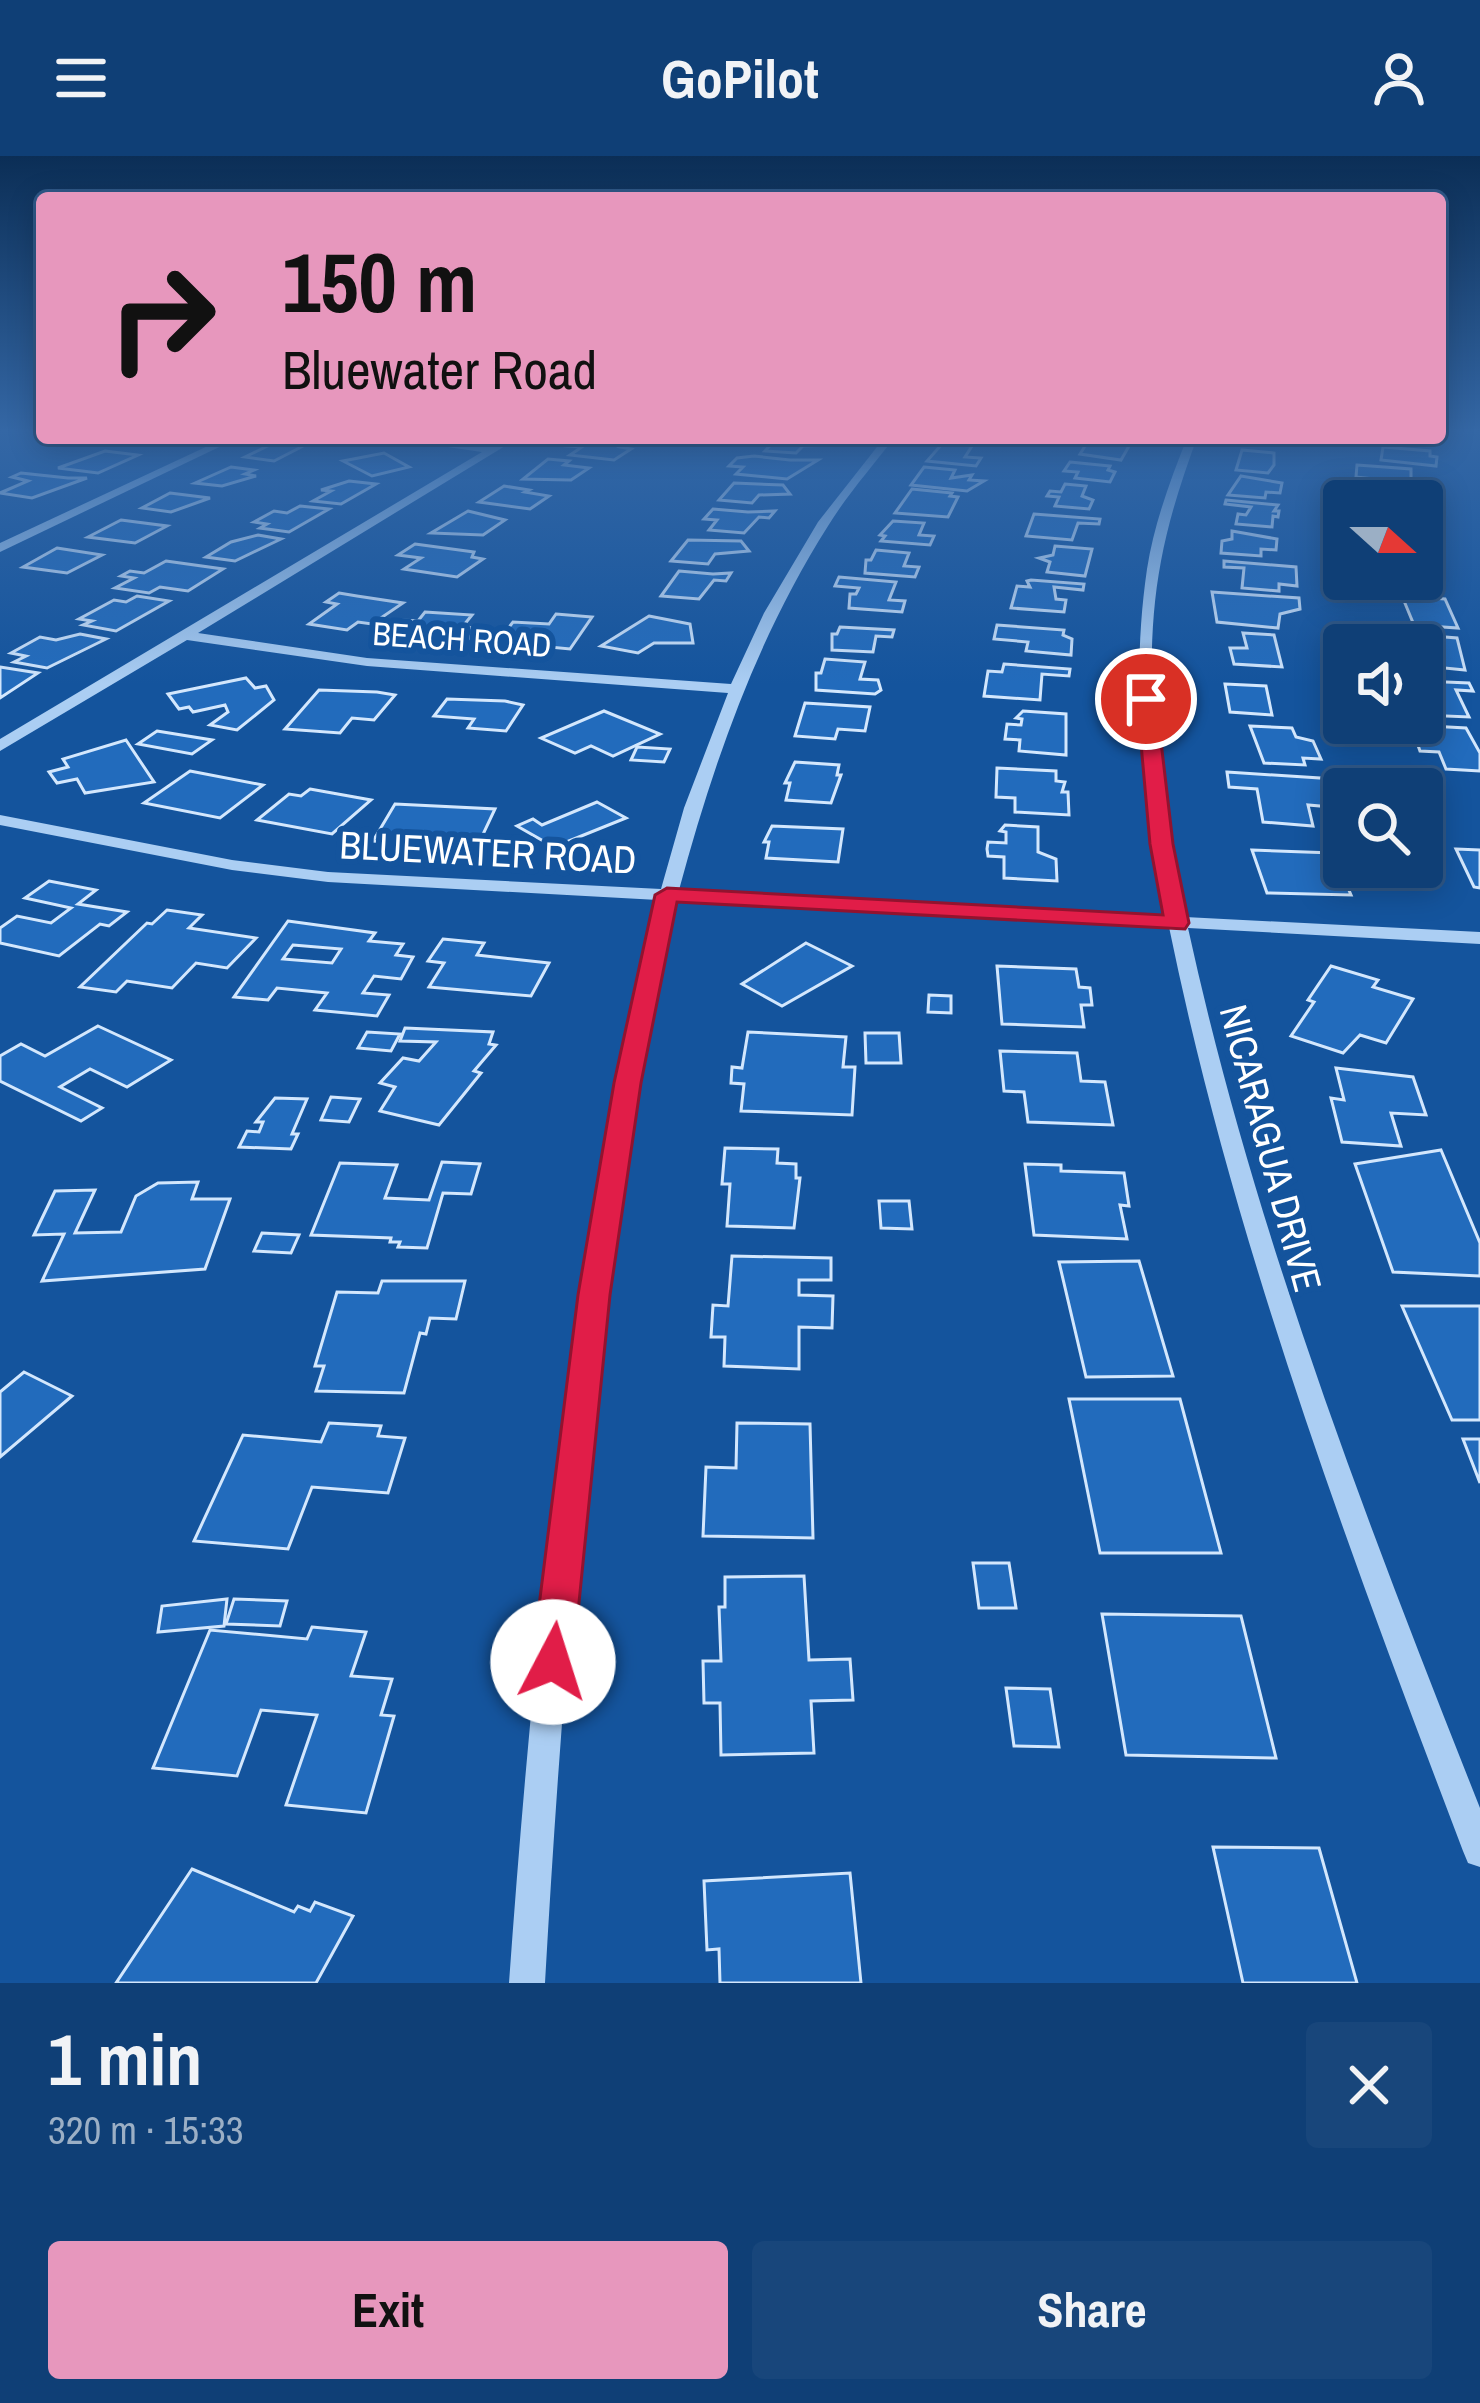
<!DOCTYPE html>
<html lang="en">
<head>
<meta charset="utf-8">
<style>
  :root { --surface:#0f3f76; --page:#18467b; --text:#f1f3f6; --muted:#9bafc5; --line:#2f5888; --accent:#e797bd }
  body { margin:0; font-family:"Archivo Narrow",sans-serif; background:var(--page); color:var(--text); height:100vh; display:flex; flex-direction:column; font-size:45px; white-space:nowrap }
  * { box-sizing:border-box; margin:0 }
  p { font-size:39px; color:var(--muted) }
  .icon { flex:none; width:66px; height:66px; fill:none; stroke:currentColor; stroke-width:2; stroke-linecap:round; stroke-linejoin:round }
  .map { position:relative; height:1827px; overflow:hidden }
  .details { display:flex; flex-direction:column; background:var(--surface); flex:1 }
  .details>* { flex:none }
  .hud { position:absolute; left:36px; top:36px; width:1410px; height:252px; border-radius:12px; box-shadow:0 6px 30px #0003,0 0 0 3px var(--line); background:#e797bd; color:#111; overflow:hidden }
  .needle { width:78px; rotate:111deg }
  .controls { position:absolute; left:1323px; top:324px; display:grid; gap:24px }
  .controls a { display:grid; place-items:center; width:120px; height:120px; border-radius:12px; background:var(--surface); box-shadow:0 6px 30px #0003,0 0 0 3px var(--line); font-size:60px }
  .pin { position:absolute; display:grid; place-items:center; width:102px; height:102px; color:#fff; margin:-51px; border:6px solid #fff; border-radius:50%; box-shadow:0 3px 12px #0007 }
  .me { position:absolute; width:132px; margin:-66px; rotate:5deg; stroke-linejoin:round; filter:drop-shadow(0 0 9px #0008) }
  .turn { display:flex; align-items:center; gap:42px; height:252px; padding:0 48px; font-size:54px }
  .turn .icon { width:156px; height:156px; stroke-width:2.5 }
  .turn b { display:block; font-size:84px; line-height:102px }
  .round { display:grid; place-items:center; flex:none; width:126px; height:126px; border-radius:12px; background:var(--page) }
  .headline { display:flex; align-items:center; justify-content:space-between; height:204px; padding:0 48px }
  h1 { font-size:72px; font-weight:700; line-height:90px }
  .button { display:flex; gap:24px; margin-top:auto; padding:24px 48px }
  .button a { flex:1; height:138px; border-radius:12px; background:var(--accent); color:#111; font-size:48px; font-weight:700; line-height:138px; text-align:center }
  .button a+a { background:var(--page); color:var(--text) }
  header { display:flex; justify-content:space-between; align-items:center; height:156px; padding:0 48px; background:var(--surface); font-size:54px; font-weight:700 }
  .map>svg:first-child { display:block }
  .building { fill:#226bbc; stroke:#d3e7fd; stroke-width:3; fill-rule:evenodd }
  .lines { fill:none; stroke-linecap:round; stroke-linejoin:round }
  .minor { fill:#abcef3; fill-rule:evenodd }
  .route { fill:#e11d48; stroke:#92132f; stroke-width:3 }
  .labels { text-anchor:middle; stroke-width:12; stroke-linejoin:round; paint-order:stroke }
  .far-street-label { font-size:33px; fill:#fff; stroke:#14549d }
  .street-label { font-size:39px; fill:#fff; stroke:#14549d }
</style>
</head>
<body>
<header><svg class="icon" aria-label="menu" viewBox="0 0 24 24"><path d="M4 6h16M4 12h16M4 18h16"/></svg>GoPilot<svg class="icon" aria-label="person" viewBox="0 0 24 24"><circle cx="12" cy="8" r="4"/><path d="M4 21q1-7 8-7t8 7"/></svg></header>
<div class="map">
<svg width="1480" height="1827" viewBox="0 0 1480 1827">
  <rect width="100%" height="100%" fill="#14549d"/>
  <g class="building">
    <polygon points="581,282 626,287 620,291 631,293 614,304 570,299 582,291 568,290"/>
    <polygon points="777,282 825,282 832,289 803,290 796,297 765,295"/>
    <polygon points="1083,282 1120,282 1133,283 1121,304 1080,298 1087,287 1080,286"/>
    <polygon points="278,285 307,288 274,305 245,301"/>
    <polygon points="942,288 972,290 965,301 981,302 976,310 927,305"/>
    <polygon points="1383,291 1430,295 1430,300 1437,301 1436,310 1381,304"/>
    <polygon points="1242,294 1274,297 1274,309 1268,317 1236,314"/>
    <polygon points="105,295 138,299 98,317 58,312"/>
    <polygon points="384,297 409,311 372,320 343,305"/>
    <polygon points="754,300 790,304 818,304 787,323 736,318 743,311 729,310 737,302"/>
    <polygon points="548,303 569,305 564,309 589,312 571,324 523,323"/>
    <polygon points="1070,306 1110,310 1108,314 1115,316 1110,326 1075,322 1078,316 1064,315"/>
    <polygon points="1357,309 1411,313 1411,323 1422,326 1422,335 1383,332 1384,324 1356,321"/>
    <polygon points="231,311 254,314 245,318 256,320 222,330 195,327"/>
    <polygon points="924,311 955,314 951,322 972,319 969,324 984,325 967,335 911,329"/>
    <polygon points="21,317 68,322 87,322 32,342 0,337 28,325 12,321"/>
    <polygon points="1241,320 1282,327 1280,337 1266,336 1265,342 1228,339"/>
    <polygon points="349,325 376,328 341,348 313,345 331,335 321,334"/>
    <polygon points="734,327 783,329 790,338 759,339 752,347 719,344"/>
    <polygon points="1065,328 1086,330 1082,340 1093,344 1089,353 1055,350 1059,341 1047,340 1050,335 1061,336"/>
    <polygon points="504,330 529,334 525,336 549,340 530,353 479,346"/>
    <polygon points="912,333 952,337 950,340 958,341 948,361 895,357"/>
    <polygon points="170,337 210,342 171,356 142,352"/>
    <polygon points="1394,339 1434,343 1437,361 1422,360 1422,345 1395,345"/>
    <polygon points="1226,344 1278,349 1274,355 1279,355 1278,361 1273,360 1272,371 1236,368 1238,358 1246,359 1251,351 1225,348"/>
    <polygon points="300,350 329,353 289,376 260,372 267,368 254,366 274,355 287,357"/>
    <polygon points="713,353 748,356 775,355 769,362 759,361 744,377 709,374 717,364 704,363"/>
    <polygon points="468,355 505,364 483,379 431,377"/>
    <polygon points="1034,358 1100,363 1099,368 1078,367 1072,384 1026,380"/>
    <polygon points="121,364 167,370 135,387 88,381"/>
    <polygon points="893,365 924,367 919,379 934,380 930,389 881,385 885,380 880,379"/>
    <polygon points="1232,375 1277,383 1276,394 1261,393 1261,400 1221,397 1222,385 1232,383"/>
    <polygon points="258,379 281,383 235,405 206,401 231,386"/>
    <polygon points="688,384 741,385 749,395 715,398 708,408 671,405"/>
    <polygon points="415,388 474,396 472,401 483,403 457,421 404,413 421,402 398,399"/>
    <polygon points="1055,390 1092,393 1085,420 1047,416 1050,406 1039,402 1053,399"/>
    <polygon points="57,392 102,399 67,417 23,411"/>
    <polygon points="876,394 909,397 904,410 919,411 915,421 865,417 866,404 871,404"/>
    <polygon points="166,405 223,413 188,435 160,431 149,437 115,432 134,422 121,420 130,415 144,417"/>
    <polygon points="1224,405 1296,411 1297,430 1279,428 1279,435 1242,432 1244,412 1224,411"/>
    <polygon points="679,415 713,418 731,417 726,425 714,424 699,443 661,440"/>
    <polygon points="839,421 896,426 889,444 905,445 902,456 849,452 850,438 856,438 859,432 835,430"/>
    <polygon points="1027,425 1031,424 1084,428 1083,434 1054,431 1056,443 1066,444 1064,456 1011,452 1017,430 1030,431"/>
    <polygon points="1212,436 1299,442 1300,453 1280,458 1278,472 1217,466"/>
    <polygon points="339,437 357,440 403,447 372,468 358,466 347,474 309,468 337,448 326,446"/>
    <polygon points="137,440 169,445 116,475 83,469 92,465 79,463 114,444 126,446"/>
    <polygon points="1402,440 1445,443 1458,472 1414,469"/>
    <polygon points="425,456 472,459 463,470 476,473 466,486 388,480 403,464 418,465"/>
    <polygon points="556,458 592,461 570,493 539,490 543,484 500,483 513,466 549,468"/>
    <polygon points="649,460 690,468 693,487 654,487 638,497 601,490"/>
    <polygon points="997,469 1064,474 1063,479 1072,483 1071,499 1026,495 1028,486 994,483"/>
    <polygon points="840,471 894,474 892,481 876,480 873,496 832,494 832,478 837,478"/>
    <polygon points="1243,477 1274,479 1282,511 1234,508 1230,492 1247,492"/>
    <polygon points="80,478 106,483 47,512 14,506 26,500 11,497 40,481 56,484"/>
    <polygon points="1420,479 1457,482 1465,514 1424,510 1422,489 1400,489 1422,489"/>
    <polygon points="825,503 865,506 860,523 878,524 881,534 875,538 816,534 816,517 821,517"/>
    <polygon points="1004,508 1070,513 1069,520 1042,518 1040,544 984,540 988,515 1002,516"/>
    <polygon points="0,511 38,517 0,542"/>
    <polygon points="246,522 255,532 266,530 274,544 237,574 210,569 228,556 225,549 193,556 189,551 179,553 168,538"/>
    <polygon points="1422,525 1469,527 1473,535 1456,534 1469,561 1422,559"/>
    <polygon points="1225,528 1266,530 1272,559 1230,556"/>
    <polygon points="319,534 377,536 395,539 374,564 352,562 340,577 285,573"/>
    <polygon points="447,543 505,545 523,549 506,575 468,572 474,563 434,560"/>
    <polygon points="805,547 870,551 865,575 838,573 835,583 795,580"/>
    <polygon points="604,555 660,578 613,600 591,590 575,597 541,582"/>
    <polygon points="1023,555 1066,558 1066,599 1019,595 1020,584 1005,583 1007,568 1021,569 1022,563 1016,562"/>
    <polygon points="1411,569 1466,572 1480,597 1480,615 1446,613 1439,596 1420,595"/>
    <polygon points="1250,570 1292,572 1296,581 1313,585 1321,603 1303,602 1305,609 1264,607"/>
    <polygon points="157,575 212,584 192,598 138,588"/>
    <polygon points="126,584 154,626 85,637 77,623 57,627 49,616 68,611 63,603"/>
    <polygon points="637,591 670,593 664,606 631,604"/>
    <polygon points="795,606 839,609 837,619 841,619 831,647 786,644 790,627 785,627"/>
    <polygon points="997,612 1056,615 1056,625 1065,626 1062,636 1068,636 1069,659 1015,656 1015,642 996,641"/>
    <polygon points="190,615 263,629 220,662 144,647"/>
    <polygon points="1227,616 1335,623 1343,652 1308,649 1313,670 1263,666 1257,633 1229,631"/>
    <polygon points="310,633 371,644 332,678 257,664 289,638 301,640"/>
    <polygon points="597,646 626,662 554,691 517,670 533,663 542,669"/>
    <polygon points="395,648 495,653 478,689 373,685"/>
    <polygon points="1005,669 1038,671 1038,696 1056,703 1057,725 1004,722 1004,701 988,700 987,693 988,686 1006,687 1006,676 1000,675"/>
    <polygon points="772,670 843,673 838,706 766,702 769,686 764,686"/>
    <polygon points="1456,693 1480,694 1480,732 1474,731"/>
    <polygon points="1252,694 1333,697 1351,739 1267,737"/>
    <polygon points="49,725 96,734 78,748 127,756 109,770 100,768 59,800 0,787 0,772 17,760 51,767 71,752 25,742"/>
    <polygon points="167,754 202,759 189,772 256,782 227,812 196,807 172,832 127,825 116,836 80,831 147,767 152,768"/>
    <path d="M288 765 375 777 369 785 403 788 396 799 413 801 401 823 374 820 363 837 389 839 377 860 315 854 327 837 277 832 268 844 234 841ZM293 789 341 793 332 807 283 803Z"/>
    <polygon points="443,783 484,787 477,799 549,807 531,840 429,831 444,807 428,805"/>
    <polygon points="806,787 852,810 782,850 742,828"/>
    <polygon points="997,810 1076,813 1079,831 1090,832 1092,849 1081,849 1084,871 1002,868"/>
    <polygon points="1331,810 1378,824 1373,831 1413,843 1386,887 1360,879 1343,897 1291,880 1314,846 1308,844"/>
    <polygon points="929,839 951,840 951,857 928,856"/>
    <polygon points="98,870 171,904 127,931 90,913 60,931 102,952 81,965 0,925 0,900 21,888 45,900"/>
    <polygon points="405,872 493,876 489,888 496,889 474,915 481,917 439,969 380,955 395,931 380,927 403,902 419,905 436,886 400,885"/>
    <polygon points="367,876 400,878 391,895 358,892"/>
    <polygon points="748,876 846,881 843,911 855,911 852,959 741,955 744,928 731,927 732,911 742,912"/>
    <polygon points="865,877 899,877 901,907 866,907"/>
    <polygon points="1000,895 1077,897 1081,925 1105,926 1113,969 1028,966 1024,936 1004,935"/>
    <polygon points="1336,912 1413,921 1426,959 1391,957 1401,990 1342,986 1331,942 1344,944"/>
    <polygon points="331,941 360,943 349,966 321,964"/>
    <polygon points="275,942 307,943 292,978 298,978 291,993 239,991 247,975 259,976 263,966 256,966"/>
    <polygon points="725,992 778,993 777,1007 796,1008 796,1022 800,1022 794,1072 727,1070 730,1028 722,1028"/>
    <polygon points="1441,994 1480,1087 1480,1120 1393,1116 1355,1008"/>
    <polygon points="442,1006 480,1008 471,1038 443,1037 427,1092 398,1091 400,1086 390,1086 391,1082 311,1079 340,1007 397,1009 385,1042 429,1044"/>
    <polygon points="1025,1008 1061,1009 1061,1015 1124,1017 1129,1050 1120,1049 1127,1083 1034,1079"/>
    <polygon points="198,1026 192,1043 230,1043 205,1113 42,1125 64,1078 34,1079 55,1035 95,1034 75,1077 121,1076 136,1040 158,1027"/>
    <polygon points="879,1045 909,1045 912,1073 881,1072"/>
    <polygon points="262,1077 299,1079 291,1097 254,1095"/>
    <polygon points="732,1100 831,1102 831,1124 799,1124 799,1139 833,1140 832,1172 799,1171 799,1213 724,1210 725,1181 711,1181 713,1149 728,1150"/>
    <polygon points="1139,1105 1173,1220 1086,1221 1059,1106"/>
    <polygon points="382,1125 465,1125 456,1163 430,1162 426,1178 420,1177 404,1237 316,1235 324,1210 315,1210 337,1136 378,1137"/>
    <polygon points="1402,1150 1480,1150 1480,1264 1452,1264"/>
    <polygon points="24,1216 72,1240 0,1301 0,1236"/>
    <polygon points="1069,1243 1180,1243 1221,1397 1100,1397"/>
    <polygon points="329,1267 381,1270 378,1280 405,1282 388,1337 312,1331 288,1393 194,1385 243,1279 321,1286"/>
    <polygon points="737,1267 810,1268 813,1382 703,1380 706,1311 736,1312"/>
    <polygon points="1463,1283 1480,1283 1480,1327"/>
    <polygon points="973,1407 1009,1407 1016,1452 979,1452"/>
    <polygon points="804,1420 809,1504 850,1503 853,1544 811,1545 814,1597 721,1599 720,1547 704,1547 703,1505 721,1505 719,1451 725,1451 725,1421"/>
    <polygon points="227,1443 224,1470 158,1476 162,1450"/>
    <polygon points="234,1443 287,1445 280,1470 226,1468"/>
    <polygon points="1102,1458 1241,1460 1276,1602 1126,1599"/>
    <polygon points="312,1471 366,1476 351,1520 392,1523 381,1559 394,1560 366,1657 286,1649 317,1559 261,1554 237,1620 153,1612 210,1474 307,1483"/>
    <polygon points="1006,1532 1050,1533 1059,1591 1014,1590"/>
    <polygon points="1213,1691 1319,1692 1357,1827 1243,1827"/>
    <polygon points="192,1713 294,1756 298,1750 310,1755 315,1746 353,1760 316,1827 116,1827"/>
    <polygon points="850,1717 861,1827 720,1827 719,1793 707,1794 704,1725"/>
  </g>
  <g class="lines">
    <g class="minor">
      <polygon points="225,282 238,282 0,396 0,387"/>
      <path d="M386 282 491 291 506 282H518L198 477 367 502 731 528 764 457 818 366 884 282H894C872 311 847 339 828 370 756 484 714 605 679 734L1167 760C1143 646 1130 529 1147 413 1154 368 1170 325 1187 282H1197C1182 323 1169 362 1161 405 1139 521 1160 647 1185 761L1480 776V788L1188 772C1254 1075 1366 1364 1480 1652V1711L1468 1707 1463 1695C1348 1392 1234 1089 1169 771L676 745C651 841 637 941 621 1040 580 1301 560 1564 545 1827H509C528 1563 553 1300 598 1039 615 940 631 840 658 744L328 726 232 714 0 669V659L232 704 328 716 661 733 684 652 728 537 367 510 187 484 0 595V583L482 296Z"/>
    </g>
  </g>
  <linearGradient id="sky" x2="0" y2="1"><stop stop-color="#0b2e56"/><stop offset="0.52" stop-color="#3467a5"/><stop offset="1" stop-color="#3467a5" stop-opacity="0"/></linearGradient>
  <rect width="1480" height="528" fill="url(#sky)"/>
  <polygon class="route" points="1146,537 1156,543 1173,688 1189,767 1185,773 677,746 641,927 610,1139 573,1506 567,1518 553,1524 538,1518 532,1506 578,1139 614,927 655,739 667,732 1163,759 1150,688 1137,543"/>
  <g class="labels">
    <g class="far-street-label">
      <text transform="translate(462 483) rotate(4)" y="12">BEACH ROAD</text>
    </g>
    <g class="street-label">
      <text transform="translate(488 696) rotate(3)" y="14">BLUEWATER ROAD</text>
      <text transform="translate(1271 992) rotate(75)" y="14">NICARAGUA DRIVE</text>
    </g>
  </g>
</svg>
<div class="controls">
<a><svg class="needle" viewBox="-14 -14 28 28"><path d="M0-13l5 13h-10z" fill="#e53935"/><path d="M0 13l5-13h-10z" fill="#9bafc5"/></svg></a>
<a><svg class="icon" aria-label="sound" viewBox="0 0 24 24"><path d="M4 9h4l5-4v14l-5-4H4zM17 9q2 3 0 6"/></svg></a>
<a><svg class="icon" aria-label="search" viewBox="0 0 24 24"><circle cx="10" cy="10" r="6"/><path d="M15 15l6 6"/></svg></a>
</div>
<div class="pin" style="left:1146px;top:543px;background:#d93025"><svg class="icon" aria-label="arrive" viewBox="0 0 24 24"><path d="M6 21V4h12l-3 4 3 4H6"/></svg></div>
<svg class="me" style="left:553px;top:1506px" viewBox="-20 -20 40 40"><circle r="19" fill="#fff"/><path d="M0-13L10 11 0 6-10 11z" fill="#e11d48"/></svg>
<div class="hud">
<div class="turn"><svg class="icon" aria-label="right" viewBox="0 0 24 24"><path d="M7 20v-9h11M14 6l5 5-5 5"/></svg><div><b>150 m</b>Bluewater Road</div></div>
</div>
</div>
<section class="details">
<div class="headline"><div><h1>1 min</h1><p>320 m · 15:33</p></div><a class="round"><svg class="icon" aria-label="close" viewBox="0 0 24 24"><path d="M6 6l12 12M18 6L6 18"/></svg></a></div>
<div class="button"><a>Exit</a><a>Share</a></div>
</section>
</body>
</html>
